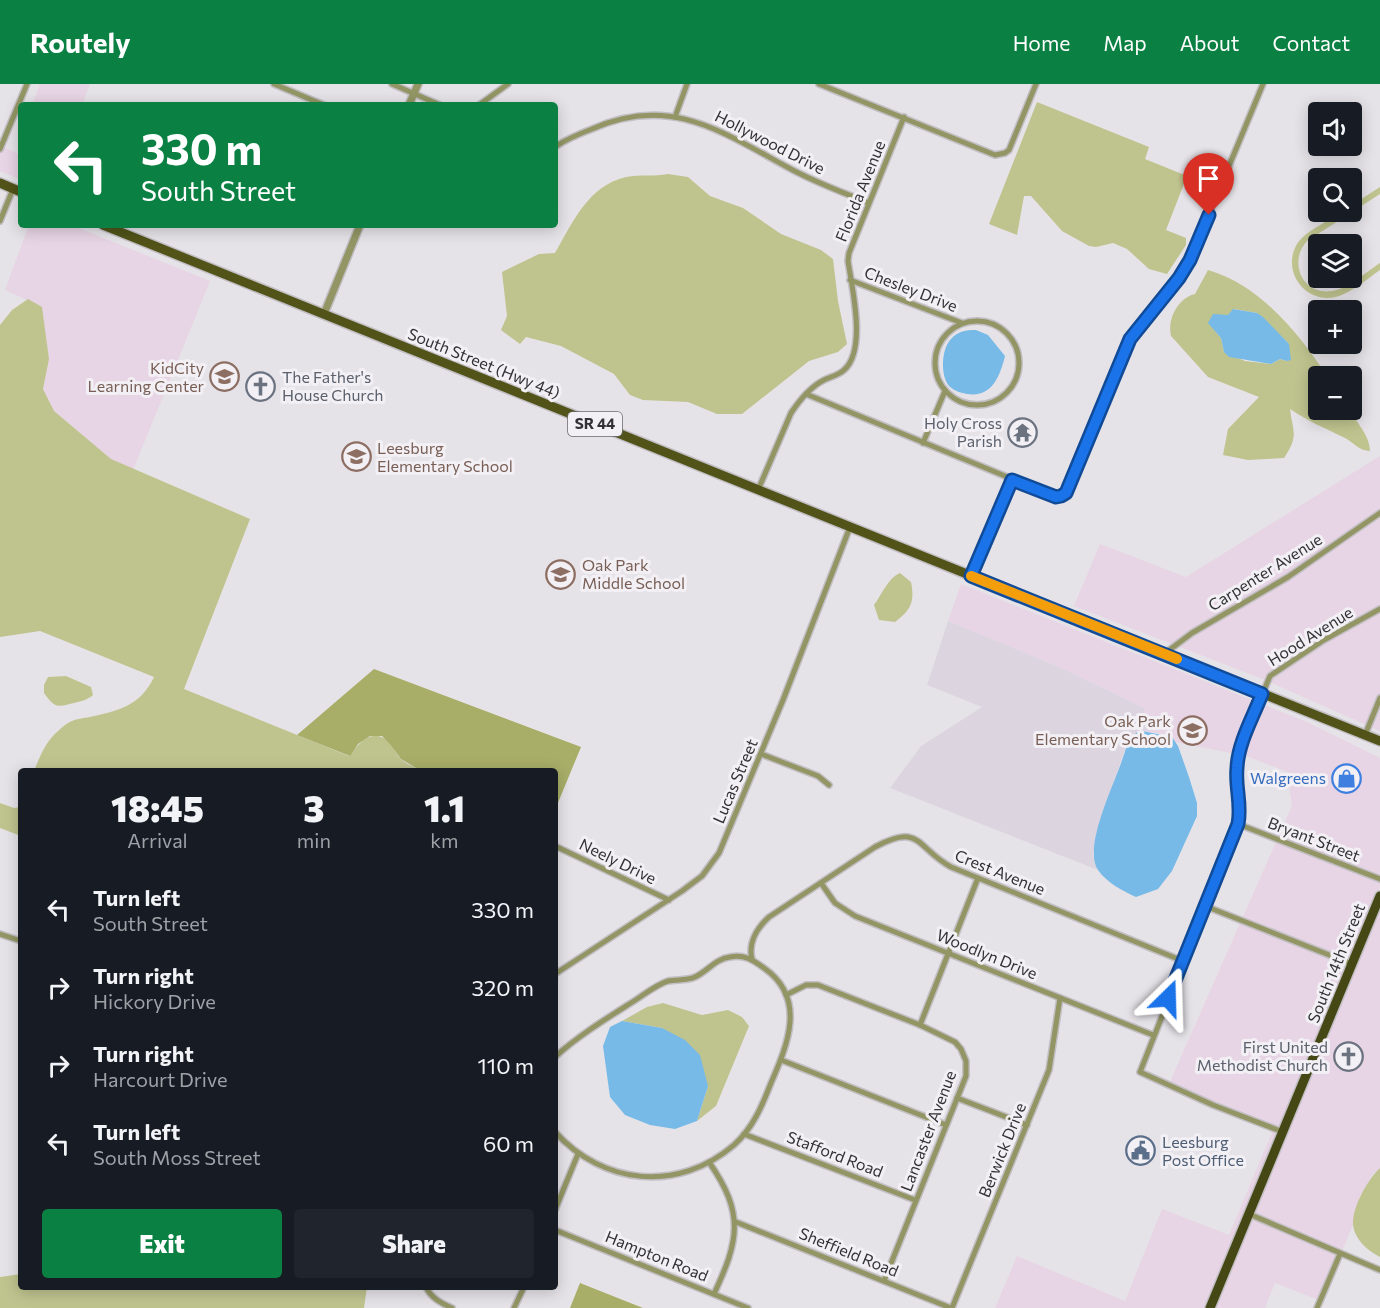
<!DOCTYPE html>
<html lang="en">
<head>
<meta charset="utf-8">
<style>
  :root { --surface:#171b24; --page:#20242c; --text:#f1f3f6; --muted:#9ea1a6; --accent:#0b8043 }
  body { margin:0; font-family:Commissioner,sans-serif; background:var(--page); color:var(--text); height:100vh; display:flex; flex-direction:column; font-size:22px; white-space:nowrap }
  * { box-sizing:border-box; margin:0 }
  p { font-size:20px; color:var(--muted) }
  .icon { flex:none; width:33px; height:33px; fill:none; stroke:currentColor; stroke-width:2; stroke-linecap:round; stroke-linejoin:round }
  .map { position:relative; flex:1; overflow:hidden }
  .sheet { position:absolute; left:18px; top:684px; width:540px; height:522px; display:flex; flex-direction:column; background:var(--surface); border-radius:6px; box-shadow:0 3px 15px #0003 }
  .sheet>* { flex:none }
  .hud { position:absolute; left:18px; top:18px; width:540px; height:126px; border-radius:6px; box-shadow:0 3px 15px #0003; background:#0b8043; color:#fff; overflow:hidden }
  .controls { position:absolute; left:1308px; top:18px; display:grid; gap:12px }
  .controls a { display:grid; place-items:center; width:54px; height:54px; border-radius:6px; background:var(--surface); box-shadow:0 3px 15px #0003; font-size:30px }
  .pin { position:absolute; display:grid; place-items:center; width:51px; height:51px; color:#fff; margin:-62px -26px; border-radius:50% 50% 50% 0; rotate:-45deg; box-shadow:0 0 6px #0007 }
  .pin .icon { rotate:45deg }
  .me { position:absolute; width:66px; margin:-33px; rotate:22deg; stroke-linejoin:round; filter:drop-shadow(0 0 4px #0008) }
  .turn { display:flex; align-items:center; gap:21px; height:126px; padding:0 24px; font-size:27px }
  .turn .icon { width:78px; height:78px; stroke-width:2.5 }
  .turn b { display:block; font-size:42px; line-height:51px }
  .eta { display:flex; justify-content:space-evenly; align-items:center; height:102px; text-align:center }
  .eta b { font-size:36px; font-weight:800; line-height:42px }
  .button { display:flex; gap:12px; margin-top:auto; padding:12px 24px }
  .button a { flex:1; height:69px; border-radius:6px; background:var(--accent); color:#fff; font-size:24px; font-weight:800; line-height:69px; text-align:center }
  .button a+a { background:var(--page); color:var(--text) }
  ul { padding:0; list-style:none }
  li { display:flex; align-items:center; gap:18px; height:78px; padding:0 24px }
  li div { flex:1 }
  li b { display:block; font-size:22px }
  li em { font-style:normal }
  header { display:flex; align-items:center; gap:36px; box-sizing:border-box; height:84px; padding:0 30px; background:var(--accent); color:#fff }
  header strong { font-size:28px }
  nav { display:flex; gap:33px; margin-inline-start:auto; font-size:21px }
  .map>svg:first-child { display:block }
  .commercial { fill:#e7d4e4 }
  .built { fill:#dcd5e0 }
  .green { fill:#bfc48f; fill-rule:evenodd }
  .forest { fill:#a8ae68 }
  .water { fill:#77bae7 }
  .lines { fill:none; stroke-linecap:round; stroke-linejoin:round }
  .minor-casing { stroke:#c2bfc4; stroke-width:8 }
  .tertiary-casing { stroke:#c2bfc4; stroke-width:10 }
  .primary-casing { stroke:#c2bfc4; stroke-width:12 }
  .trunk-casing { stroke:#c2bfc4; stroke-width:12 }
  .minor { stroke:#939664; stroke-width:5 }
  .tertiary { stroke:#939664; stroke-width:7 }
  .primary { stroke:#515319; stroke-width:9 }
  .trunk { stroke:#454714; stroke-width:9 }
  .route-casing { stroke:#114b97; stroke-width:15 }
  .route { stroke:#1a73e8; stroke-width:10 }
  .slow { stroke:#f59e0b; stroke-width:10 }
  .labels { text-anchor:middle; stroke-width:6; stroke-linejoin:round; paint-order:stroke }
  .shield { fill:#f3f0f5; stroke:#6c6a6d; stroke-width:1.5 }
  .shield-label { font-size:15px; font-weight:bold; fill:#323133 }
  .street-label { font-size:16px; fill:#323133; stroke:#f3f0f5 }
  .education-label { font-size:16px; fill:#785e54; stroke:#f3f0f5; text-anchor:end }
  .worship-label { font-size:16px; fill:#5b616d; stroke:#f3f0f5; text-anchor:end }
  .shop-label { font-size:16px; fill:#366cbe; stroke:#f3f0f5; text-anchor:end }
  .service-label { font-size:16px; fill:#4e5e75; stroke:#f3f0f5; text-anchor:start }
</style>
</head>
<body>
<header>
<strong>Routely</strong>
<nav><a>Home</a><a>Map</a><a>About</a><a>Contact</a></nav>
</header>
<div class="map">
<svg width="1380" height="1224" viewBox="0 0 1380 1224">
  <rect width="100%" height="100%" fill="#e6e3e8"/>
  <g class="commercial">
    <polygon points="40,0 90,0 82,21 32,21"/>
    <polygon points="0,62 21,71 21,96 0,87"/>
    <polygon points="29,141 71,141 210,197 133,386 111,375 54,327 43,305 49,275 42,223 5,206"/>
    <polygon points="1380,372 1380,647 1265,596 1074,522 1100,460 1186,493"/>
    <polygon points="961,500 1307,638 1380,674 1380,803 1206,1224 995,1224 1017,1172 1125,1217 1162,1125 1229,1151 1274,1044 1169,1000 1292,722 1289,700 1290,689 1246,672 1175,658 1165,650 1148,648 1144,624 1059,583 948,537"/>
    <polygon points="1380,821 1380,1084 1373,1090 1360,1112 1353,1141 1321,1217 1275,1199 1265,1224 1214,1224"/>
  </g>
  <polygon class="built" points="948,537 1059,583 1144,624 1148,648 1142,647 1127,660 1097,746 1093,770 1098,786 890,704 921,662 982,623 927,601"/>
  <g class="green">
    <polygon points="1037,18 1149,63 1145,75 1187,92 1166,146 1186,154 1186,161 1167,190 1149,185 1127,165 1113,159 1096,163 1089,162 1062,147 1031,112 1024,112 1017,151 989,140"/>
    <path d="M668 90 688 93 710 112 743 124 781 150 821 166 833 175 838 217 847 260 838 268 809 277 742 330H717L688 318 643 316 630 311 614 290 561 262 526 253 520 260 501 246 507 232 502 188 539 170 555 169C573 138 588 102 626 93 640 90 654 93 668 90Z"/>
    <path d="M1380 103V110L1307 157C1288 177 1302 212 1332 207 1348 205 1366 188 1380 179V186C1367 195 1351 209 1336 213 1305 220 1281 187 1297 160 1303 151 1313 145 1322 140 1332 133 1339 128 1352 128V121Z"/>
    <path d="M1208 186C1260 201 1299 249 1327 292H1318V326H1349C1356 337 1370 352 1370 367 1359 367 1353 358 1345 354 1325 344 1309 338 1290 325 1293 349 1299 351 1284 374L1248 376 1223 371 1228 345 1259 313 1208 293 1171 252C1167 235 1178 214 1195 210ZM1234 225 1257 229 1289 260 1287 277 1280 275 1271 280 1245 277 1224 268 1221 254 1209 239 1228 231Z"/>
    <path d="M28 215 42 223 49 275 43 305 54 327 111 375 250 435 184 605 349 672C359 659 373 642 390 659 394 664 396 670 401 675 406 680 415 683 421 687H34C43 665 48 653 68 639 74 635 84 634 90 633 120 626 140 622 154 593L40 547 0 553V241L12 226Z"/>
    <path d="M900 489 911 498C915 518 911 526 895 538L879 536 874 521C882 510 888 494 900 489Z"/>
    <path d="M66 592 91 603 93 611C87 616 82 617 74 619 58 623 55 625 44 609V601L48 593Z"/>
    <polygon points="0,719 14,724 20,723 21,720 21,752 0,744"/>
    <polygon points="663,919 702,931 728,926 742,933 749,942 716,1022 697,1037 708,1002 662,944 622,937 647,923"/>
    <path d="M1380 1084V1173C1368 1167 1354 1155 1353 1140 1352 1123 1368 1095 1380 1084Z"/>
    <polygon points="21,1190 21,1203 367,1203 364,1224 0,1224 0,1193"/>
  </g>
  <g class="forest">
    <polygon points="374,585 581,663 555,726 555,687 421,687 401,675 390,660 382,652 370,652 358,660 350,672 297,651"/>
    <polygon points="580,1199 643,1224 570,1224"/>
  </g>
  <g class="water">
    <polygon points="1233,225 1257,229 1263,233 1289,260 1291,276 1287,277 1280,275 1271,280 1229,273 1224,268 1221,254 1208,239 1213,230 1228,231"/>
    <path d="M976 246 988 251 1005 272C1000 292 992 314 967 310 961 309 955 307 950 303 940 293 941 265 951 255 958 247 966 246 976 246Z"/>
    <path d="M1142 647 1172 653 1178 662 1189 693 1197 719V732L1172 787 1158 805 1136 813C1123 807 1107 799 1098 786 1081 760 1121 689 1127 660L1136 649Z"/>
    <polygon points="622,937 662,944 685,956 700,971 708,1002 697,1037 675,1045 650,1041 625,1031 610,1013 603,962 610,943"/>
  </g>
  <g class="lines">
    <defs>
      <g id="minor">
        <polyline points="274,0 324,21"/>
        <polyline points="392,0 440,21"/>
        <polyline points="819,0 995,71 1005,69 1009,66 1036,0"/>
        <polyline points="479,21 508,0"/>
        <polyline points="675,33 687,0"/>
        <path d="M555 63C566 55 579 50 592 45 670 10 722 48 789 84 814 98 842 108 869 119"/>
        <polyline points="0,65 27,0"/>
        <polyline points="0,137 13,105"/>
        <polyline points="850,196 962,239"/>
        <circle cx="977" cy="279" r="42"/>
        <polyline points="806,310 1056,413 1061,412 1066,409 1130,255 1179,194 1190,176 1263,0"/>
        <polyline points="923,359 945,307"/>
        <path d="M758 406 791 329C799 317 810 303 824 296 830 293 839 291 844 286 867 266 852 204 848 177L849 169 904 33"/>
        <polyline points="971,492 1012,396"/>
        <polyline points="1164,570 1192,549 1288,493 1380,429"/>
        <polyline points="1365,651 1380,614"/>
        <polyline points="761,670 818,692 829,701"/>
        <polyline points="1238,740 1380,795"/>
        <polyline points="555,762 669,816"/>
        <polyline points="821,799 835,819 855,832 1153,951"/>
        <polyline points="1205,822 1352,880"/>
        <polyline points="0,850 21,857"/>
        <path d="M752 875C748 859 757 844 769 833L875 763C921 738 916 764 951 783L1183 877"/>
        <polyline points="555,890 682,807 702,792 719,769 783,616 850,443"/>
        <polyline points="786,911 806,901 818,901 920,941 955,958 961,965 966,977 966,992 884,1197"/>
        <polyline points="920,941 978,794"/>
        <path d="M555 973C579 951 609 933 637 915 646 909 658 900 668 897 677 895 686 897 695 893 708 887 715 875 730 873 744 870 753 876 764 884 807 914 788 960 771 999 762 1022 753 1044 734 1061 678 1109 603 1101 555 1048"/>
        <polyline points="781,976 946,1041"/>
        <polyline points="957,1014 1027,1041"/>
        <polyline points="1283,1048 1213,1021 1140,988 1238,740 1240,726 1237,678 1249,642 1270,592 1324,556 1380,525"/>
        <polyline points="744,1050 915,1116"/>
        <path d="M709 1078C745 1130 739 1156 714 1210"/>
        <polyline points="555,1126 578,1070"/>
        <polyline points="1249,1130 1380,1186"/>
        <polyline points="736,1138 951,1224"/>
        <polyline points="555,1146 748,1224"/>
        <path d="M426 1203C431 1214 441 1219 452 1224"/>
        <polyline points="514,1224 524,1203"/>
        <polyline points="952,1224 1049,986 1060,914"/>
        <polyline points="1317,1224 1340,1170"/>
      </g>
      <g id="tertiary">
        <polyline points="409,21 418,0"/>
        <polyline points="324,230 360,141"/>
      </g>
      <g id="primary">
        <polyline points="0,99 21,108"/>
        <polyline points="103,141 1380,657"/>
      </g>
      <polyline id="trunk" points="1210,1224 1380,812"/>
    </defs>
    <use href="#minor" class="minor-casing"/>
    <use href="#tertiary" class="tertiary-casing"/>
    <use href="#primary" class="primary-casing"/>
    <use href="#trunk" class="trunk-casing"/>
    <use href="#minor" class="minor"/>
    <use href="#tertiary" class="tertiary"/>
    <use href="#primary" class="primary"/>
    <use href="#trunk" class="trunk"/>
  </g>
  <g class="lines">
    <defs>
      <path id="route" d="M1168 914 1238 740C1242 721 1235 703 1237 684 1238 659 1253 633 1262 610L971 492 1012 396 1056 413 1061 412 1066 409 1130 255 1179 194 1190 176 1209 131"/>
    </defs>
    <use href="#route" class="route-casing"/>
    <use href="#route" class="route"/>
    <polyline class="slow" points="971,492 1177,575"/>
  </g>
  <defs>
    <symbol id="school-ring" viewBox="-11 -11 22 22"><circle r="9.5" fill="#f3f0f5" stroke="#8d6e63" stroke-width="1.5"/><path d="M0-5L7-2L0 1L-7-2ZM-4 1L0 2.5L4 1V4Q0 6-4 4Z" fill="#8d6e63"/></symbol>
    <symbol id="church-ring" viewBox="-11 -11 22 22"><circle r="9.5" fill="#f3f0f5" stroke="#6b7280" stroke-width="1.5"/><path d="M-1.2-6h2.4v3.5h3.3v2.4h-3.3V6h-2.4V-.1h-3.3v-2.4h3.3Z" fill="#6b7280"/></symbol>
    <symbol id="temple-ring" viewBox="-11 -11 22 22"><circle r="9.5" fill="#f3f0f5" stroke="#6b7280" stroke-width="1.5"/><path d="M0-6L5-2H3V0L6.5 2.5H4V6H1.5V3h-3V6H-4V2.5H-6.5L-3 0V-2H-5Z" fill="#6b7280"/></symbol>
    <symbol id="shop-ring" viewBox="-11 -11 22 22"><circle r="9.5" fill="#f3f0f5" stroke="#3f7fe0" stroke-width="1.5"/><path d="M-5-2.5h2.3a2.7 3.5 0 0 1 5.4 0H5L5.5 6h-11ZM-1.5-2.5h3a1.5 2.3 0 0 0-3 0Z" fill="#3f7fe0"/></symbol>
    <symbol id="civic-ring" viewBox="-11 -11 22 22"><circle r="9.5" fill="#f3f0f5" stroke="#5c6f8a" stroke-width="1.5"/><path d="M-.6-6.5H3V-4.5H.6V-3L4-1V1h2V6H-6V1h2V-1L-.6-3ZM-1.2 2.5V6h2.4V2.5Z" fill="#5c6f8a"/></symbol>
  </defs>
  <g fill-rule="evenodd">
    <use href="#school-ring" x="208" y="276" width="33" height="33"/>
    <use href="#church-ring" x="244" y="286" width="33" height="33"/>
    <use href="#temple-ring" x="1006" y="332" width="33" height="33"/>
    <use href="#school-ring" x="340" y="356" width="33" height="33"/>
    <use href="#school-ring" x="544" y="474" width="33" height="33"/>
    <use href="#school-ring" x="1176" y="630" width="33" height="33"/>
    <use href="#shop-ring" x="1330" y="678" width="33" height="33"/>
    <use href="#church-ring" x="1332" y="956" width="33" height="33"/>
    <use href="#civic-ring" x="1124" y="1050" width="33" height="33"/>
  </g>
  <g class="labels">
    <rect class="shield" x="568" y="328" width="54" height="24" rx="4.5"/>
    <g class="shield-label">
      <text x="595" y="345">SR 44</text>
    </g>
    <g class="street-label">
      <text transform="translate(770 58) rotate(27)" y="6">Hollywood Drive</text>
      <text transform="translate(860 107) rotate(-68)" y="6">Florida Avenue</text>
      <text transform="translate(911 205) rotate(21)" y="6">Chesley Drive</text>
      <text transform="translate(484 279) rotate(22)" y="6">South Street (Hwy 44)</text>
      <text transform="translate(1265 488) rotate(-32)" y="6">Carpenter Avenue</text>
      <text transform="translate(1310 552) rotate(-32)" y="6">Hood Avenue</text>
      <text transform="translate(735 697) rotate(-67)" y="6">Lucas Street</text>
      <text transform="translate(1314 755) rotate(21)" y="6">Bryant Street</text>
      <text transform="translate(618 777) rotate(26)" y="6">Neely Drive</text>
      <text transform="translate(1000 788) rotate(22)" y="6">Crest Avenue</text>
      <text transform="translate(987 870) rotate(22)" y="6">Woodlyn Drive</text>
      <text transform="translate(1336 879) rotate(-68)" y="6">South 14th Street</text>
      <text transform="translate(928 1047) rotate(-69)" y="6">Lancaster Avenue</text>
      <text transform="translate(1002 1066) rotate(-68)" y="6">Berwick Drive</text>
      <text transform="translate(835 1070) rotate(21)" y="6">Stafford Road</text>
      <text transform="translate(849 1168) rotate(22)" y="6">Sheffield Road</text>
      <text transform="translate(657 1172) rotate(22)" y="6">Hampton Road</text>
    </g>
    <g class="education-label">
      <text x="204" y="290">KidCity<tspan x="204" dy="18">Learning Center</tspan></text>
      <text x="377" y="370" text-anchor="start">Leesburg<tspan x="377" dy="18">Elementary School</tspan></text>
      <text x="582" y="487" text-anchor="start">Oak Park<tspan x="582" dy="18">Middle School</tspan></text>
      <text x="1171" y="643">Oak Park<tspan x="1171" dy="18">Elementary School</tspan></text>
    </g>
    <g class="worship-label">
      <text x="282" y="299" text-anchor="start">The Father's<tspan x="282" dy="18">House Church</tspan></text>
      <text x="1002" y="345">Holy Cross<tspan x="1002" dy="18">Parish</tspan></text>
      <text x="1328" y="969">First United<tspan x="1328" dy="18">Methodist Church</tspan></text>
    </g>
    <g class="shop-label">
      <text x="1326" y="700">Walgreens</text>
    </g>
    <g class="service-label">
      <text x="1162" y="1064">Leesburg<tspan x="1162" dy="18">Post Office</tspan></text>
    </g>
  </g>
</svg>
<div class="controls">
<a><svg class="icon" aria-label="sound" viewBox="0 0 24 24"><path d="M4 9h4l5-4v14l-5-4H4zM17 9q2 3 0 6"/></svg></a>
<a><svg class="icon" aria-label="search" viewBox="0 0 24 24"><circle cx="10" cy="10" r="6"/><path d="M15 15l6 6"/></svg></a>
<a><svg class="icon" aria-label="layers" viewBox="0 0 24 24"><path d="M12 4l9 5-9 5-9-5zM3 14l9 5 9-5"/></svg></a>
<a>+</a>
<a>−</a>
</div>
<div class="pin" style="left:1209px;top:131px;background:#d93025"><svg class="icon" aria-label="arrive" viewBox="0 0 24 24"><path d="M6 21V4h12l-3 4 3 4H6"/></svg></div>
<svg class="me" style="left:1168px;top:914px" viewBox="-20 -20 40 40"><path d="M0-17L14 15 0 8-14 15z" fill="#1a73e8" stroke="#fff" stroke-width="4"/></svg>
<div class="hud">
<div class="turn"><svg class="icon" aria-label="left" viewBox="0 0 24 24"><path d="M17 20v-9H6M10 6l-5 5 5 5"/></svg><div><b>330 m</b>South Street</div></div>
</div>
<section class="sheet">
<div class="eta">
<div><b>18:45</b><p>Arrival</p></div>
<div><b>3</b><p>min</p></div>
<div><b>1.1</b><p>km</p></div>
</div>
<ul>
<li><svg class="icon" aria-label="left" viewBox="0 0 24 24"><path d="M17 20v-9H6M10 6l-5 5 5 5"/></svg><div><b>Turn left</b><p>South Street</p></div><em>330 m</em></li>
<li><svg class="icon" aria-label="right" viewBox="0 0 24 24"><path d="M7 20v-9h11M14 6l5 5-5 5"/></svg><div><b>Turn right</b><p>Hickory Drive</p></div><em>320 m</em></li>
<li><svg class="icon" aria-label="right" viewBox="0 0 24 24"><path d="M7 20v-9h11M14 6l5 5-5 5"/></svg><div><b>Turn right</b><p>Harcourt Drive</p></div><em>110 m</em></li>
<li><svg class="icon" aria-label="left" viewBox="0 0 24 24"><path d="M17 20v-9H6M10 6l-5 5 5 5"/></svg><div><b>Turn left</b><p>South Moss Street</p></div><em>60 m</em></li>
</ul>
<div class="button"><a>Exit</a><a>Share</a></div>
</section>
</div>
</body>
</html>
